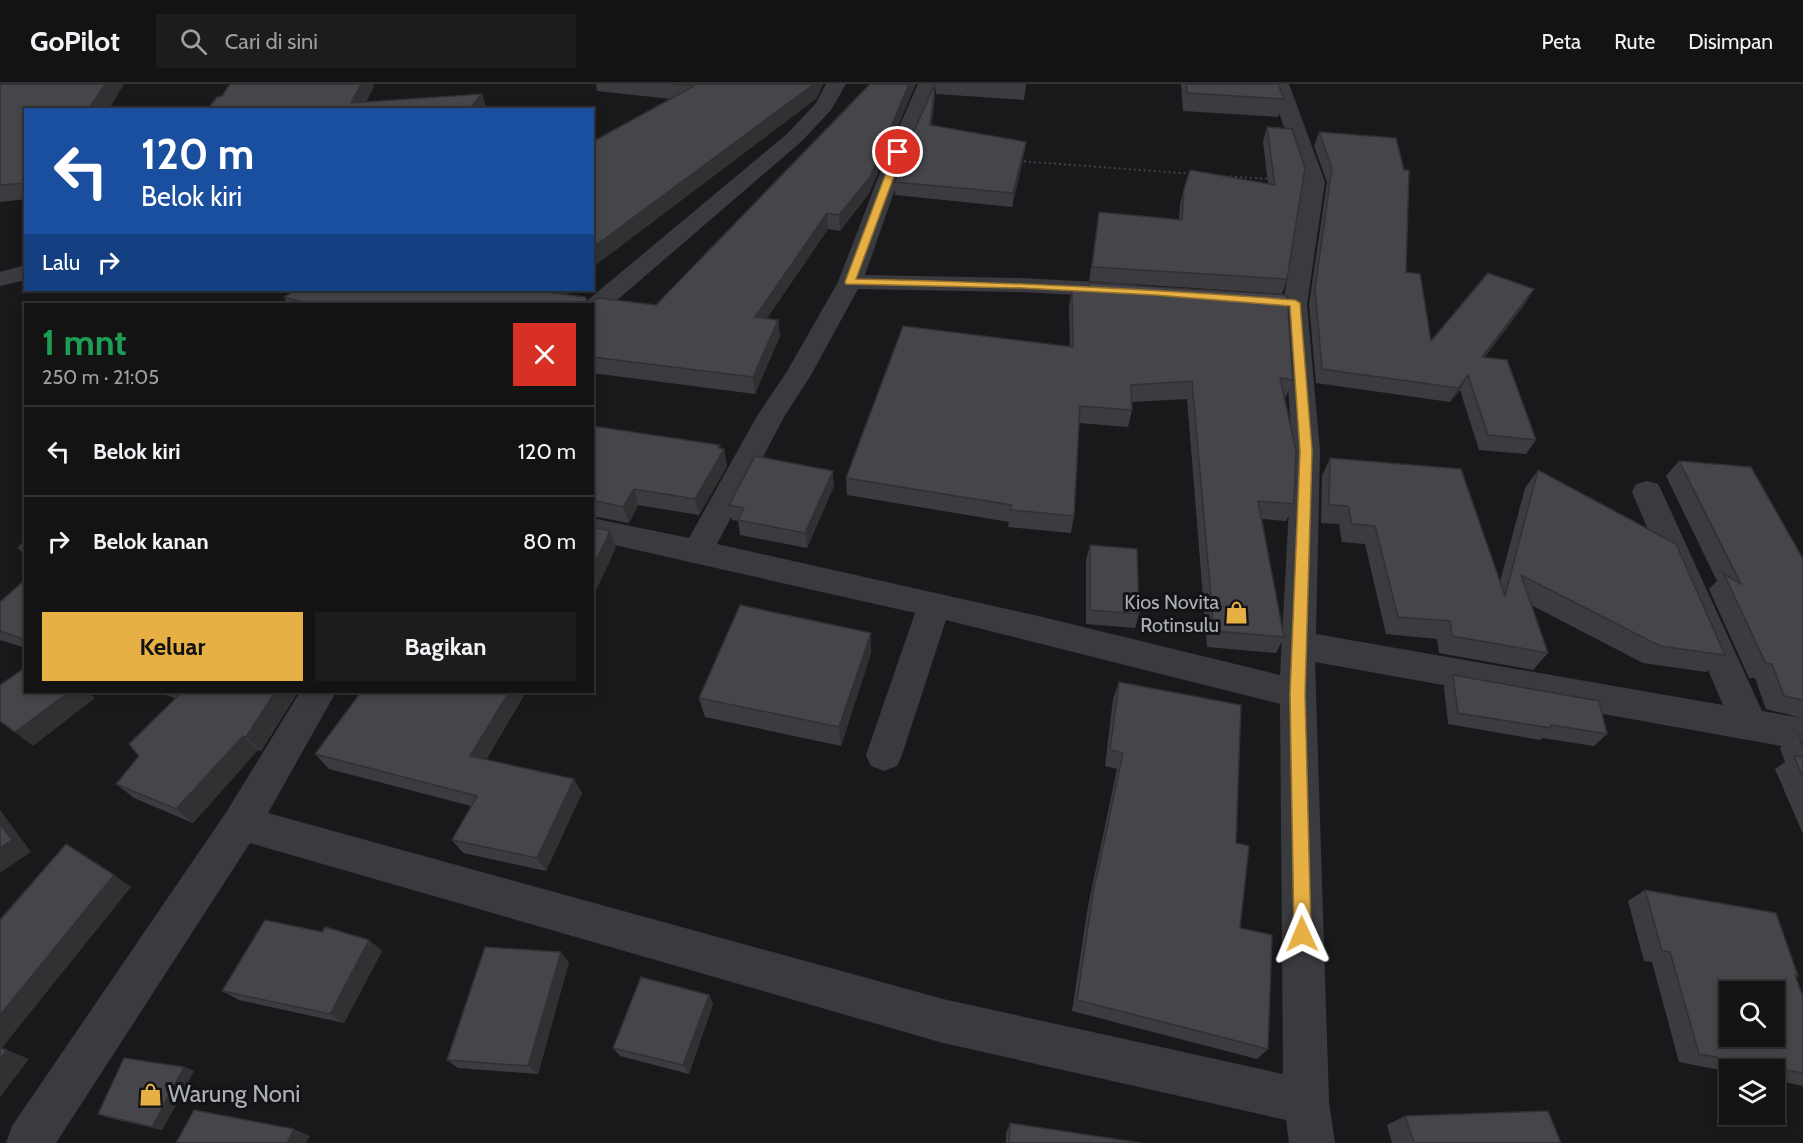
<!DOCTYPE html>
<html lang="id">
<head>
<meta charset="utf-8">
<style>
  :root { --surface:#131314; --page:#1c1c1d; --text:#f1f3f6; --muted:#9d9ea0; --line:#323234; --accent:#e7b044 }
  body { margin:0; font-family:Cabin,sans-serif; background:var(--page); color:var(--text); height:100vh; display:flex; flex-direction:column; font-size:22px; white-space:nowrap }
  * { box-sizing:border-box; margin:0 }
  p { font-size:20px; color:var(--muted) }
  .icon { flex:none; width:33px; height:33px; fill:none; stroke:currentColor; stroke-width:2; stroke-linecap:round; stroke-linejoin:round }
  .map { position:relative; flex:1; overflow:hidden }
  .sheet { position:absolute; left:24px; top:219px; width:570px; height:390px; display:flex; flex-direction:column; background:var(--surface); border-radius:0px; box-shadow:0 3px 9px #0003,0 0 0 2px var(--line) }
  .sheet>* { flex:none }
  .banner { position:absolute; left:24px; top:24px; width:570px; height:183px; border-radius:0px; box-shadow:0 3px 9px #0003,0 0 0 2px var(--line); background:#1a4fa0; color:#fff; overflow:hidden }
  .fabs { position:absolute; left:1719px; top:897px; display:grid; gap:12px }
  .fabs a { display:grid; place-items:center; width:66px; height:66px; border-radius:0px; background:var(--surface); box-shadow:0 3px 9px #0003,0 0 0 2px var(--line); font-size:30px }
  .pin { position:absolute; display:grid; place-items:center; width:51px; height:51px; color:#fff; margin:-26px; border:3px solid #fff; border-radius:50%; box-shadow:0 2px 6px #0007 }
  .me { position:absolute; width:66px; margin:-33px; rotate:359deg; stroke-linejoin:round; filter:drop-shadow(0 0 4px #0008) }
  .turn { display:flex; align-items:center; gap:21px; height:126px; padding:0 18px; font-size:27px }
  .turn .icon { width:78px; height:78px; stroke-width:2.5 }
  .turn b { display:block; font-size:42px; line-height:51px }
  .then { display:flex; align-items:center; height:57px; padding:0 18px; background:#0003; gap:12px; font-size:22px }
  .round { display:grid; place-items:center; flex:none; width:63px; height:63px; border-radius:0px; background:var(--page) }
  .overview { display:flex; align-items:center; justify-content:space-between; height:102px; padding:0 18px }
  h1 { font-size:36px; font-weight:800; line-height:45px; color:#1e9e55 }
  .primary-button { display:flex; gap:12px; margin-top:auto; padding:12px 18px }
  .primary-button a { flex:1; height:69px; border-radius:0px; background:var(--accent); color:#111; font-size:24px; font-weight:800; line-height:69px; text-align:center }
  .primary-button a+a { background:var(--page); color:var(--text) }
  ul { padding:0; list-style:none }
  li { display:flex; align-items:center; gap:18px; height:90px; padding:0 18px; border-top:2px solid var(--line) }
  li div { flex:1 }
  li b { display:block; font-size:22px }
  li em { font-style:normal }
  header { display:flex; align-items:center; gap:36px; box-sizing:border-box; height:84px; padding:0 30px; background:var(--surface); border-bottom:2px solid var(--line) }
  header strong { font-size:28px }
  nav { display:flex; gap:33px; margin-inline-start:auto; font-size:21px }
  .search { width:420px; height:54px; background:var(--page); display:flex; align-items:center; gap:15px; box-sizing:border-box; padding:0 21px; border-radius:0px; color:var(--muted); font-size:22px }
  .map>svg:first-child { display:block }
  .lines { fill:none; stroke-linecap:round; stroke-linejoin:round }
  .path { stroke:#404246; stroke-width:2; stroke-dasharray:2 3; stroke-linecap:butt }
  .minor { fill:#3a3b3f; fill-rule:evenodd }
  .wall { fill:#3c3c40 }
  .shaded-wall { fill:#313134 }
  .building { fill:#46464a; stroke:#313134; stroke-width:1.5; fill-rule:evenodd }
  .route { fill:#e7b044; stroke:#96722c; stroke-width:1.5 }
  .labels { text-anchor:middle; stroke-width:6; stroke-linejoin:round; paint-order:stroke }
  .poi-label { font-size:20px; fill:#acb0b9; stroke:#141416; text-anchor:end }
  .near-poi-label { font-size:24px; fill:#acb0b9; stroke:#141416; text-anchor:start }
</style>
</head>
<body>
<header>
<strong>GoPilot</strong>
<div class="search"><svg class="icon" aria-label="search" viewBox="0 0 24 24"><circle cx="10" cy="10" r="6"/><path d="M15 15l6 6"/></svg>Cari di sini</div>
<nav><a>Peta</a><a>Rute</a><a>Disimpan</a></nav>
</header>
<div class="map">
<svg width="1803" height="1059" viewBox="0 0 1803 1059">
  <rect width="100%" height="100%" fill="#19191b"/>
  <g class="lines">
    <g class="path">
      <polyline points="1019,77 1194,90"/>
      <polyline points="1220,92 1272,95"/>
    </g>
    <g class="minor">
      <polygon points="826,0 846,0 831,26 802,57 601,230 592,232 592,220 583,220 788,49 816,19"/>
      <polygon points="918,0 938,0 908,68 865,191 1022,194 1133,200 1142,202 1145,207 1142,212 1133,214 1022,208 858,205 811,291 784,333 717,460 1034,531 1280,591 1292,367 1283,220 1303,98 1269,0 1289,0 1325,98 1307,220 1320,367 1316,550 1723,621 1632,408 1636,400 1647,397 1658,400 1662,408 1762,627 1803,634 1803,666 1315,578 1329,1018 1335,1059 1289,1059 1286,1036 943,959 250,759 56,1059 6,1059 12,1042 227,727 300,608 336,608 268,729 943,915 1283,990 1280,620 946,536 902,671 897,682 884,687 871,682 866,671 915,529 592,456 592,434 689,454 757,332 786,289 838,198 888,68"/>
      <polygon points="26,181 26,196 0,202 0,188"/>
    </g>
  </g>
  <g class="wall">
    <polygon points="0,0 124,0 108,26 26,26 26,115 0,118"/>
    <polygon points="596,0 823,0 816,15 671,15 597,7"/>
    <polygon points="870,0 870,108 840,147 828,145 767,234 778,236 780,252 755,310 592,289 592,220 288,220 284,213 418,206 572,206 567,210 588,218 656,221"/>
    <polygon points="936,0 1026,0 1024,16 936,10"/>
    <polygon points="1181,0 1278,0 1284,15 1278,33 1183,27"/>
    <polygon points="935,13 931,41 1026,58 1024,71 1012,123 895,111 895,98"/>
    <polygon points="1267,43 1287,195 1282,210 1089,197 1099,128 1179,136 1180,120 1184,105 1268,100 1263,57"/>
    <polygon points="1319,48 1406,188 1431,257 1534,205 1525,220 1484,274 1536,356 1526,370 1479,366 1460,306 1450,318 1316,299 1309,220 1327,98 1314,62"/>
    <polygon points="1072,205 1293,296 1286,313 1284,313 1294,420 1286,437 1262,435 1284,553 1276,569 1207,563 1187,315 1132,318 1132,326 1128,343 1079,339 1074,432 1071,449 1008,443 1009,438 847,411 846,394 1070,263 1069,223"/>
    <polygon points="592,342 724,365 727,382 699,431 638,421 629,439 592,432"/>
    <polygon points="1330,374 1500,498 1525,404 1538,386 1725,571 1706,588 1643,579 1531,521 1548,569 1533,586 1439,569 1437,555 1386,550 1365,460 1342,458 1339,440 1321,439 1322,392"/>
    <polygon points="1679,377 1803,475 1803,634 1766,625 1755,594 1749,594 1709,505 1717,497 1666,392"/>
    <polygon points="834,402 807,464 740,451 738,437 732,436 729,421"/>
    <polygon points="26,455 26,471 18,464"/>
    <polygon points="1090,461 1139,530 1135,544 1086,540 1086,476"/>
    <polygon points="26,495 26,564 0,556 0,518"/>
    <polygon points="871,549 871,569 841,662 705,633 699,614"/>
    <polygon points="1453,591 1607,650 1594,662 1542,654 1540,656 1448,640 1444,603"/>
    <polygon points="1119,598 1236,759 1240,844 1268,965 1257,975 1072,927 1088,822 1117,685 1105,682 1113,615"/>
    <polygon points="156,608 298,608 261,667 258,666 193,739 134,714 116,700 139,672 175,614"/>
    <polygon points="361,608 526,608 486,676 582,709 546,787 463,769 452,756 471,722 329,685 315,670"/>
    <polygon points="1799,651 1803,652 1803,750 1775,685 1785,678 1780,664"/>
    <polygon points="1645,806 1798,892 1796,893 1803,913 1803,1002 1774,996 1774,986 1730,986 1730,988 1679,978 1652,878 1644,877 1628,817"/>
    <polygon points="322,848 369,856 382,867 344,939 239,916 222,907"/>
    <polygon points="569,878 538,990 458,984 447,976"/>
    <polygon points="709,911 713,920 689,990 620,972 613,964"/>
    <polygon points="184,983 194,987 162,1046 109,1034 98,1030"/>
    <polygon points="1405,1032 1561,1059 1392,1059 1387,1041"/>
    <polygon points="1010,1039 1142,1059 1006,1059 1006,1049"/>
  </g>
  <g class="shaded-wall">
    <polygon points="105,0 124,0 108,26 88,26"/>
    <polygon points="361,0 373,0 374,3 362,26 351,19"/>
    <polygon points="814,0 823,0 816,15 592,184 592,164"/>
    <polygon points="909,0 916,0 870,108 840,147 839,131"/>
    <polygon points="935,0 935,13 930,54 930,41"/>
    <polygon points="482,10 487,26 468,26"/>
    <polygon points="1026,58 1024,71 1012,123 1013,109"/>
    <polygon points="827,129 828,145 757,249 755,233"/>
    <polygon points="1534,205 1525,220 1473,288 1482,273"/>
    <polygon points="548,206 572,206 555,220 545,208"/>
    <polygon points="778,236 780,252 755,310 753,293"/>
    <polygon points="1468,291 1460,306 1450,318 1458,304"/>
    <polygon points="720,361 721,369 724,365 727,382 699,431 695,415"/>
    <polygon points="833,387 834,402 807,464 805,449"/>
    <polygon points="634,405 638,421 629,439 623,423"/>
    <polygon points="610,447 616,464 592,515 592,485"/>
    <polygon points="871,549 871,569 841,662 839,643"/>
    <polygon points="69,608 90,608 89,608 95,614 33,662 15,648"/>
    <polygon points="275,608 298,608 261,667 246,653"/>
    <polygon points="509,608 526,608 479,687 470,672"/>
    <polygon points="243,652 258,666 193,739 176,725"/>
    <polygon points="574,695 582,709 546,787 537,774"/>
    <polygon points="0,726 31,768 0,789"/>
    <polygon points="114,791 131,803 1,965 0,965 0,931"/>
    <polygon points="369,856 382,867 344,939 330,930"/>
    <polygon points="561,868 569,878 538,990 528,982"/>
    <polygon points="709,911 713,920 689,990 683,981"/>
    <polygon points="7,966 29,975 0,1013 0,975"/>
    <polygon points="184,983 194,987 162,1046 152,1043"/>
    <polygon points="294,1045 310,1052 306,1059 287,1059"/>
  </g>
  <g class="building">
    <polygon points="0,0 105,0 88,26 26,26 26,99 0,101"/>
    <polygon points="230,0 361,0 351,19 482,10 468,26 207,26 217,13 222,12"/>
    <polygon points="673,0 814,0 592,164 592,58 694,2"/>
    <polygon points="870,0 909,0 870,93 839,131 827,129 755,233 778,236 753,293 592,273 592,220 310,220 284,213 295,206 548,206 545,208 585,213 588,218 599,214 656,221"/>
    <polygon points="935,0 930,41 1026,58 1013,109 895,98 910,56"/>
    <polygon points="1186,0 1278,0 1284,15 1187,9"/>
    <polygon points="1267,43 1292,45 1305,84 1287,195 1092,183 1099,128 1182,136 1184,105 1190,86 1275,101"/>
    <polygon points="1319,48 1396,54 1404,86 1409,86 1406,188 1420,190 1431,257 1488,189 1534,205 1482,273 1507,276 1536,356 1488,351 1468,291 1458,304 1322,285 1315,205 1332,84"/>
    <polygon points="1090,199 1287,211 1293,296 1280,294 1296,367 1294,420 1258,417 1284,553 1214,547 1192,297 1131,301 1132,326 1080,322 1074,432 1011,426 1011,421 846,394 903,242 1073,263 1072,205 1088,206"/>
    <polygon points="592,342 720,361 718,364 724,365 695,415 634,405 623,423 592,416"/>
    <polygon points="755,372 833,387 805,449 738,436 744,424 729,421"/>
    <polygon points="1330,374 1461,385 1505,512 1538,386 1676,460 1725,571 1660,562 1521,491 1548,569 1452,552 1450,537 1398,533 1375,442 1352,440 1348,422 1329,421"/>
    <polygon points="1679,377 1751,383 1803,475 1803,616 1784,612 1772,580 1766,580 1724,490 1741,500"/>
    <polygon points="592,443 610,447 592,485"/>
    <polygon points="26,455 26,465 18,464"/>
    <polygon points="1090,461 1137,465 1139,530 1090,526"/>
    <polygon points="26,495 26,556 0,547 0,518"/>
    <polygon points="740,521 871,549 839,643 699,614"/>
    <polygon points="26,583 26,608 69,608 15,648 0,637 0,601"/>
    <polygon points="1453,591 1599,617 1607,650 1551,641 1551,644 1458,629"/>
    <polygon points="1119,598 1241,621 1236,759 1249,762 1240,844 1272,851 1268,965 1077,916 1093,809 1123,669 1110,666"/>
    <polygon points="182,608 275,608 246,653 243,652 176,725 116,700 139,672 129,660"/>
    <polygon points="361,608 509,608 470,672 574,695 537,774 452,756 477,712 315,670"/>
    <polygon points="1799,651 1803,652 1803,663"/>
    <polygon points="1794,672 1803,673 1803,693"/>
    <polygon points="0,740 12,756 0,764"/>
    <polygon points="66,760 114,791 0,931 0,836"/>
    <path d="M1645 806 1776 829 1798 892 1795 891 1803 913V989L1699 970 1670 868 1662 867ZM1730 908H1774V952H1730Z"/>
    <polygon points="265,836 322,848 325,843 369,856 330,930 222,907"/>
    <polygon points="485,863 561,868 528,982 447,976"/>
    <polygon points="641,893 709,911 683,981 613,964"/>
    <polygon points="0,964 7,966 0,975"/>
    <polygon points="124,974 184,983 152,1043 98,1030"/>
    <polygon points="194,1026 294,1045 287,1059 176,1059"/>
    <polygon points="1548,1027 1561,1059 1414,1059 1405,1032"/>
    <polygon points="1010,1039 1142,1059 1009,1059"/>
  </g>
  <path class="route" d="M898 65 903 68 856 195C1003 198 1149 205 1295 216L1300 219 1312 367 1305 610 1311 850 1308 856 1302 858 1296 856 1294 850 1290 610 1300 367 1290 222 1155 211 1022 204 846 200 845 198 894 68Z"/>
  <defs>
    <symbol id="shop-bare" viewBox="-9 -9 18 18"><path d="M-5-2.5h2.3a2.7 3.5 0 0 1 5.4 0H5L5.5 6h-11ZM-1.5-2.5h3a1.5 2.3 0 0 0-3 0Z" fill="#e7b044" stroke="#141416" stroke-width="2.5" paint-order="stroke"/></symbol>
  </defs>
  <g fill-rule="evenodd">
    <use href="#shop-bare" x="1220" y="512" width="33" height="33"/>
    <use href="#shop-bare" x="134" y="994" width="33" height="33"/>
  </g>
  <g class="labels">
    <g class="poi-label">
      <text x="1219" y="525">Kios Novita<tspan x="1219" dy="23">Rotinsulu</tspan></text>
    </g>
    <g class="near-poi-label">
      <text x="168" y="1018">Warung Noni</text>
    </g>
  </g>
</svg>
<div class="fabs">
<a><svg class="icon" aria-label="search" viewBox="0 0 24 24"><circle cx="10" cy="10" r="6"/><path d="M15 15l6 6"/></svg></a>
<a><svg class="icon" aria-label="layers" viewBox="0 0 24 24"><path d="M12 4l9 5-9 5-9-5zM3 14l9 5 9-5"/></svg></a>
</div>
<div class="pin" style="left:898px;top:68px;background:#d93025"><svg class="icon" aria-label="arrive" viewBox="0 0 24 24"><path d="M6 21V4h12l-3 4 3 4H6"/></svg></div>
<svg class="me" style="left:1302px;top:850px" viewBox="-20 -20 40 40"><path d="M0-17L14 15 0 8-14 15z" fill="#e7b044" stroke="#fff" stroke-width="4"/></svg>
<div class="banner">
<div class="turn"><svg class="icon" aria-label="left" viewBox="0 0 24 24"><path d="M17 20v-9H6M10 6l-5 5 5 5"/></svg><div><b>120 m</b>Belok kiri</div></div>
<div class="then">Lalu<svg class="icon" aria-label="right" viewBox="0 0 24 24"><path d="M7 20v-9h11M14 6l5 5-5 5"/></svg></div>
</div>
<section class="sheet">
<div class="overview"><div><h1>1 mnt</h1><p>250 m · 21:05</p></div><a class="round" style="background:#d93025;color:#fff"><svg class="icon" aria-label="close" viewBox="0 0 24 24"><path d="M6 6l12 12M18 6L6 18"/></svg></a></div>
<ul>
<li><svg class="icon" aria-label="left" viewBox="0 0 24 24"><path d="M17 20v-9H6M10 6l-5 5 5 5"/></svg><div><b>Belok kiri</b></div><em>120 m</em></li>
<li><svg class="icon" aria-label="right" viewBox="0 0 24 24"><path d="M7 20v-9h11M14 6l5 5-5 5"/></svg><div><b>Belok kanan</b></div><em>80 m</em></li>
</ul>
<div class="primary-button"><a>Keluar</a><a>Bagikan</a></div>
</section>
</div>
</body>
</html>
